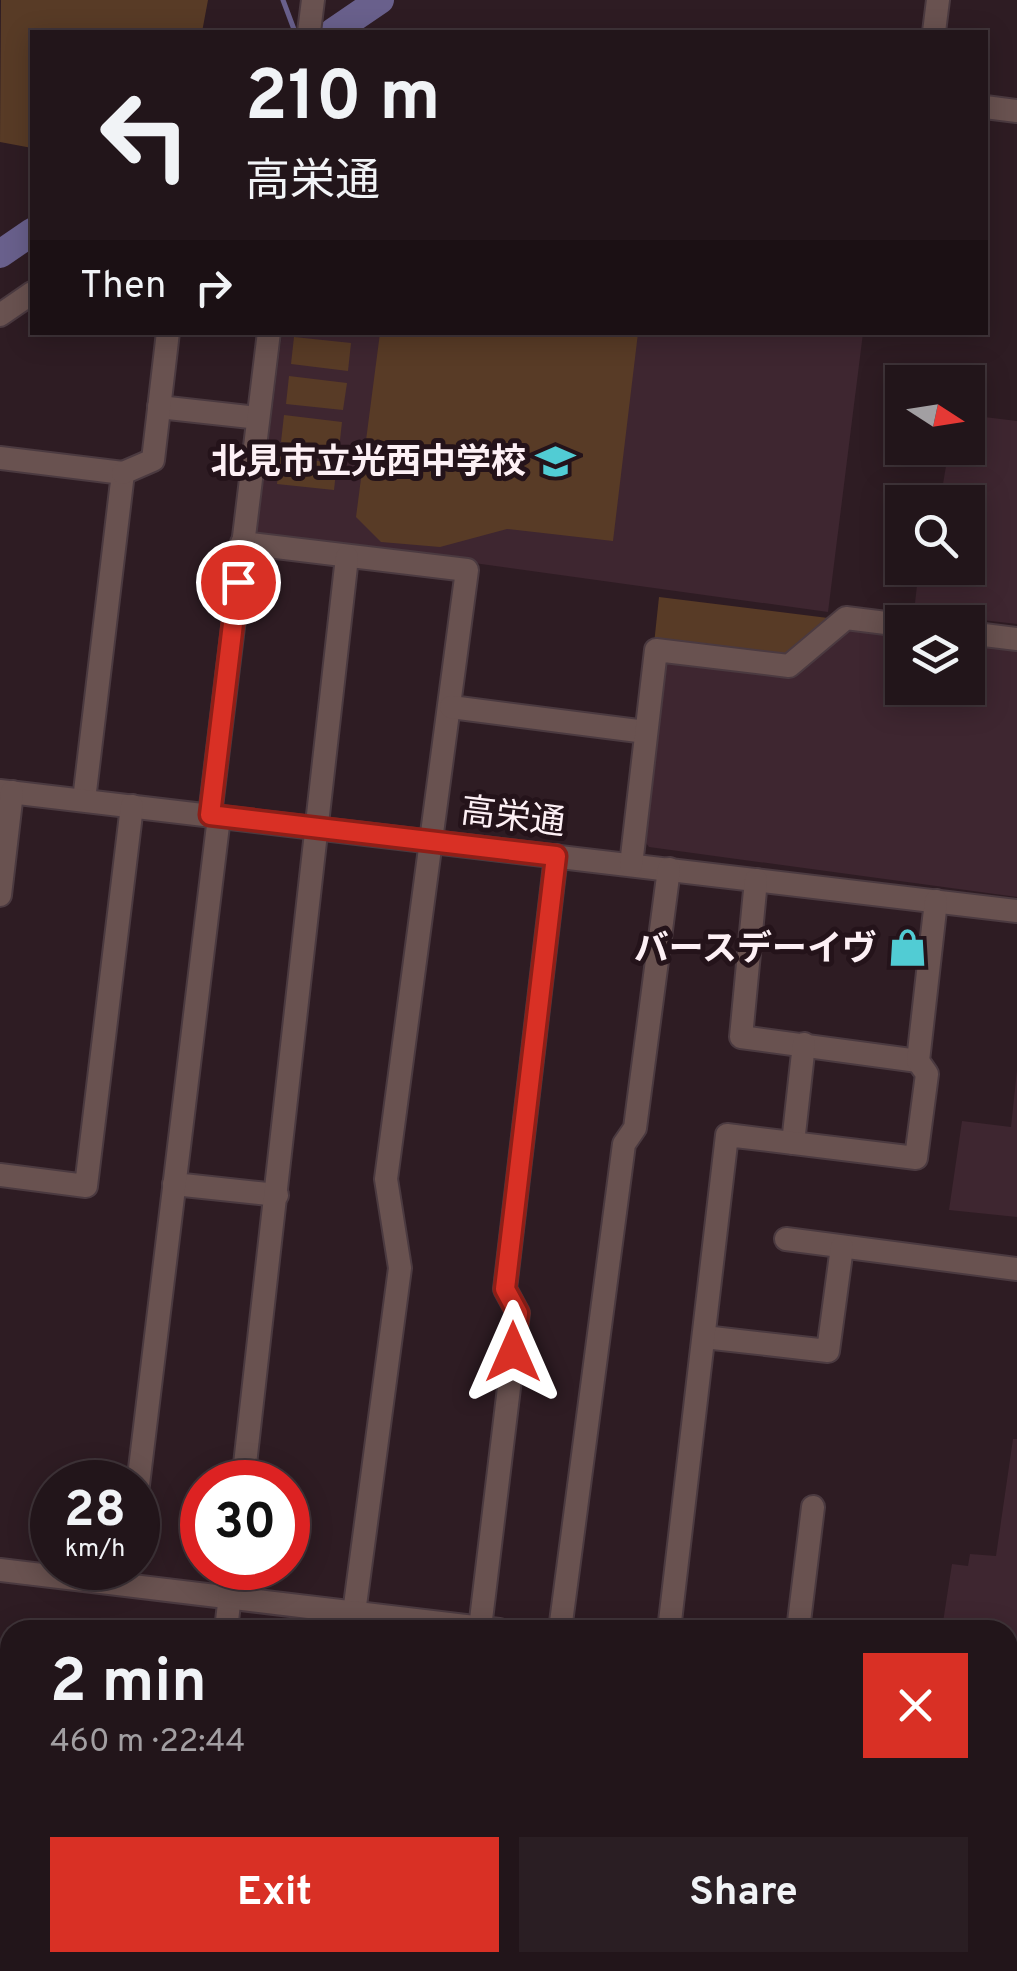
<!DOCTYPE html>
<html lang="en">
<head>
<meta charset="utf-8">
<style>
  :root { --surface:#22151a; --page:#2a1e23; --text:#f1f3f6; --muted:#a29fa2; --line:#3f3439; --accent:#d93025 }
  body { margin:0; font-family:Overpass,"Noto Sans JP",sans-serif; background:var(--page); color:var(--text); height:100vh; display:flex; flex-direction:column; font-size:38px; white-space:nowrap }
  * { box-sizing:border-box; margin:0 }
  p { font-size:32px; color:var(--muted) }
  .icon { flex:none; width:55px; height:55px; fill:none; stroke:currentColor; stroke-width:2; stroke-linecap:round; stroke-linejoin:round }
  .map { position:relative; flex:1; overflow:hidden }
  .drawer { position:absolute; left:0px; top:1620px; width:1018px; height:352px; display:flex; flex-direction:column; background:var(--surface); border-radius:30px 30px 0 0; box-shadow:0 5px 25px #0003,0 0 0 2px var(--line) }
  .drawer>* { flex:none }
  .guide { position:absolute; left:30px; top:30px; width:958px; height:305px; border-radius:0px; box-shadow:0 5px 25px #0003,0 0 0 2px var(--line); background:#22151a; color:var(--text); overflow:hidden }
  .needle { width:65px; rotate:102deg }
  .controls { position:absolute; left:885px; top:365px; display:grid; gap:20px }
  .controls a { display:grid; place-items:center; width:100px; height:100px; border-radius:0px; background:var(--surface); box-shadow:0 5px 25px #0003,0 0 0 2px var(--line); font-size:50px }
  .speed { position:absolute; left:30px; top:1460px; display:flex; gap:20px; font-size:50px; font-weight:700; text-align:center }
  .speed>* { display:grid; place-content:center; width:130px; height:130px; border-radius:50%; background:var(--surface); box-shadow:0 5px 25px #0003,0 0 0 2px var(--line); line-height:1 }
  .speed small { font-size:25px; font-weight:400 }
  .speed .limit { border:15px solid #d22; background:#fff; color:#111 }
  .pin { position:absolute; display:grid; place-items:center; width:85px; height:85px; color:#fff; margin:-42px; border:5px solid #fff; border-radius:50%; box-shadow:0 2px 10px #0007 }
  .me { position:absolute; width:110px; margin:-55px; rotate:0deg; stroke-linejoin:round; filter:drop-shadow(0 0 8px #0008) }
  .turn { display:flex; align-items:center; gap:35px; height:210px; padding:0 50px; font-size:45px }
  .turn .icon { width:130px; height:130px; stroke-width:2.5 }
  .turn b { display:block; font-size:70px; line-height:85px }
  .then { display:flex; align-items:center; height:95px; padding:0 50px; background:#0003; gap:20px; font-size:38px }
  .round { display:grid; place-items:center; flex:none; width:105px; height:105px; border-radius:0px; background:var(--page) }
  .summary { display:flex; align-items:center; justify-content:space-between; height:170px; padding:0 50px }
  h1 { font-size:60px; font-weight:700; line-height:75px }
  .action { display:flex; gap:20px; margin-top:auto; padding:20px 50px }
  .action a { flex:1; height:115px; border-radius:0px; background:var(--accent); color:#fff; font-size:40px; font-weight:700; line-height:115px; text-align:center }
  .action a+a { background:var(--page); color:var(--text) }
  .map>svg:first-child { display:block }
  .built { fill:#3e2630 }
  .green { fill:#583b26 }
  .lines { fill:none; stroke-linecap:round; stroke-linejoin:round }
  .stream { stroke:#69608c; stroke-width:5 }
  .river { stroke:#69608c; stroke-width:28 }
  .minor-casing { stroke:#4b3a40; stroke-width:26 }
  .minor { stroke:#695250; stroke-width:22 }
  .route-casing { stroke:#8d1f18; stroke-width:25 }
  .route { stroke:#d93025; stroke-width:18 }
  .labels { text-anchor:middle; stroke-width:10; stroke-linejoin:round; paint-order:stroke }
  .poi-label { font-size:35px; font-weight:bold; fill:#fdf0f5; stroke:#24131a; text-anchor:end }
  .street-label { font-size:35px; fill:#fdf0f5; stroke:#24131a }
</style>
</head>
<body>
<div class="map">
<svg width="1017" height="1971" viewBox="0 0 1017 1971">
  <rect width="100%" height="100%" fill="#2e1c23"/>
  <g class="built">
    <polygon points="282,333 863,333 828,612 257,533"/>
    <polygon points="968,415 1017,421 1017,624 921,613 915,603 919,568 968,568 968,502 940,502 949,448 968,448"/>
    <polygon points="853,627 902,632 902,688 968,688 968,640 1017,645 1017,897 649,847 642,838 662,667 670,660"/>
    <polygon points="1017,1070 1017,1217 949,1210 962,1121 1011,1127"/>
    <polygon points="1013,1439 1017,1439 1017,1678 1008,1677 1008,1630 980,1630 943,1622 952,1564 968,1566 970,1554 996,1556"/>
  </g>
  <g class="green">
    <polygon points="1,0 208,0 202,32 32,32 32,148 0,142"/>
    <polygon points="380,333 638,333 613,541 507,529 440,547 381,542 356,517"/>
    <polygon points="294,337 351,343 348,371 291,364"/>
    <polygon points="289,376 347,383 343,410 286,404"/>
    <polygon points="284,415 342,422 339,449 281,442"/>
    <polygon points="280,457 337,463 334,490 277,484"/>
    <polygon points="659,597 828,618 786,660 654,644"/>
  </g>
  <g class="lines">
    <polyline class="stream" points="283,0 295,32"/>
    <g class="river">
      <polyline points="333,32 380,0"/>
      <polyline points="0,254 32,232"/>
    </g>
    <defs>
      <g id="minor">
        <polyline points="309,32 313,0"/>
        <polyline points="934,32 938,0"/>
        <polyline points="985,107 1017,111"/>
        <polyline points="0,315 32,293"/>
        <polyline points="159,407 258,418"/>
        <polyline points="0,458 123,473 84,800"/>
        <polyline points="123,473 153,460 168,332"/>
        <polyline points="242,543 467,570 386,1179 400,1268 354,1613"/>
        <polyline points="968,633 1017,639"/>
        <polyline points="451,707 646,732"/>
        <polyline points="0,791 1017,911"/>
        <polyline points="210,815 269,332"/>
        <polyline points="631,865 656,650 789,666 846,618 902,625"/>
        <polyline points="756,880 741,1037 918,1061"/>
        <polyline points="0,895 12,792"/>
        <polyline points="793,1143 804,1044"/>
        <polyline points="0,1175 86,1186 132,806"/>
        <polyline points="174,1184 277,1195"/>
        <polyline points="786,1239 1017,1269"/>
        <polyline points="704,1337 828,1351 842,1247"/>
        <polyline points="243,1482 347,557"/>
        <polyline points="138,1485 219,817"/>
        <polyline points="0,1570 499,1630"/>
        <polyline points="480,1628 518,1313 505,1289 556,856"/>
        <polyline points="226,1630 233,1568"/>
        <polyline points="560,1630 624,1144 635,1128 669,869"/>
        <polyline points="669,1630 727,1135 916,1158 927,1074 918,1061 936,901"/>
        <polyline points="798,1630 813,1507"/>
        <polyline points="1008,1690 1017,1691"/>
        <polyline points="0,1706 10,1707"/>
        <polyline points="0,1838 10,1839"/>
        <polyline points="0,1968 25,1971"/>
        <polyline points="185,1971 186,1962"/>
        <polyline points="319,1971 320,1962"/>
        <polyline points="518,1971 519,1962"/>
        <polyline points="737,1971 738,1962"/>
        <polyline points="855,1971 856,1962"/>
      </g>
    </defs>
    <use href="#minor" class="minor-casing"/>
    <use href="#minor" class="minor"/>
  </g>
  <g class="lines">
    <defs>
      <polyline id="route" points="238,582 210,815 556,856 505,1289 518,1313 513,1352"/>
    </defs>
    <use href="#route" class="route-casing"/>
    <use href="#route" class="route"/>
  </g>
  <defs>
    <symbol id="school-bare" viewBox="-9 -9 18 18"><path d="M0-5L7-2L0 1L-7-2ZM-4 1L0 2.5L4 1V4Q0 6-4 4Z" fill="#51ccd4" stroke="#24131a" stroke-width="2.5" paint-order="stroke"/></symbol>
    <symbol id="shop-bare" viewBox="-9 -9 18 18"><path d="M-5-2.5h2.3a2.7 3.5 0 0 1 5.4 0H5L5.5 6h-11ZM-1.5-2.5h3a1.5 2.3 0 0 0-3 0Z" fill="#51ccd4" stroke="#24131a" stroke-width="2.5" paint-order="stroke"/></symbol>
  </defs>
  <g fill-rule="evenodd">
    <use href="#school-bare" x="528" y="434" width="55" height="55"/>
    <use href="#shop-bare" x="880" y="920" width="55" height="55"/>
  </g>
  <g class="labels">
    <g class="poi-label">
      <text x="526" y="473">北見市立光西中学校</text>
      <text x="877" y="960">バースデーイヴ</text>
    </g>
    <g class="street-label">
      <text transform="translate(513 816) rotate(7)" y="12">高栄通</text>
    </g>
  </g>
</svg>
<div class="controls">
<a><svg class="needle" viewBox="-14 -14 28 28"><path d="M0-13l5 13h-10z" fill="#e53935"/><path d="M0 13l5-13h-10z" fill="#a29fa2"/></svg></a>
<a><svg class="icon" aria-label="search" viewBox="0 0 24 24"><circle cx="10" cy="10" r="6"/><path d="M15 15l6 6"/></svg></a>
<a><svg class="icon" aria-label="layers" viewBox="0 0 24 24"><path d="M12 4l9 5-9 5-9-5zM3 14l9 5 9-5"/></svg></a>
</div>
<div class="speed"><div>28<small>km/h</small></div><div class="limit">30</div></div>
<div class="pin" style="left:238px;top:582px;background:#d93025"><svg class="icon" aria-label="arrive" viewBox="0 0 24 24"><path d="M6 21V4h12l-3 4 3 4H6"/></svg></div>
<svg class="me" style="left:513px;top:1352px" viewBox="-20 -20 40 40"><path d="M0-17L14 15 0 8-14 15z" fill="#d93025" stroke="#fff" stroke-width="4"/></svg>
<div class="guide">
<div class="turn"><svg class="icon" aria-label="left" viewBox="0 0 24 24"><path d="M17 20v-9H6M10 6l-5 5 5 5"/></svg><div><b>210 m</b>高栄通</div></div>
<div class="then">Then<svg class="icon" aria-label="right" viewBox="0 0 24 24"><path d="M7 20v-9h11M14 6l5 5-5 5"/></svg></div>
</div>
<section class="drawer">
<div class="summary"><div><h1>2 min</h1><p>460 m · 22:44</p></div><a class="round" style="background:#d93025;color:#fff"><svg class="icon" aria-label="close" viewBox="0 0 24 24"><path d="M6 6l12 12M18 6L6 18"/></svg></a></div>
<div class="action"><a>Exit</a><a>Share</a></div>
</section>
</div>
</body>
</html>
